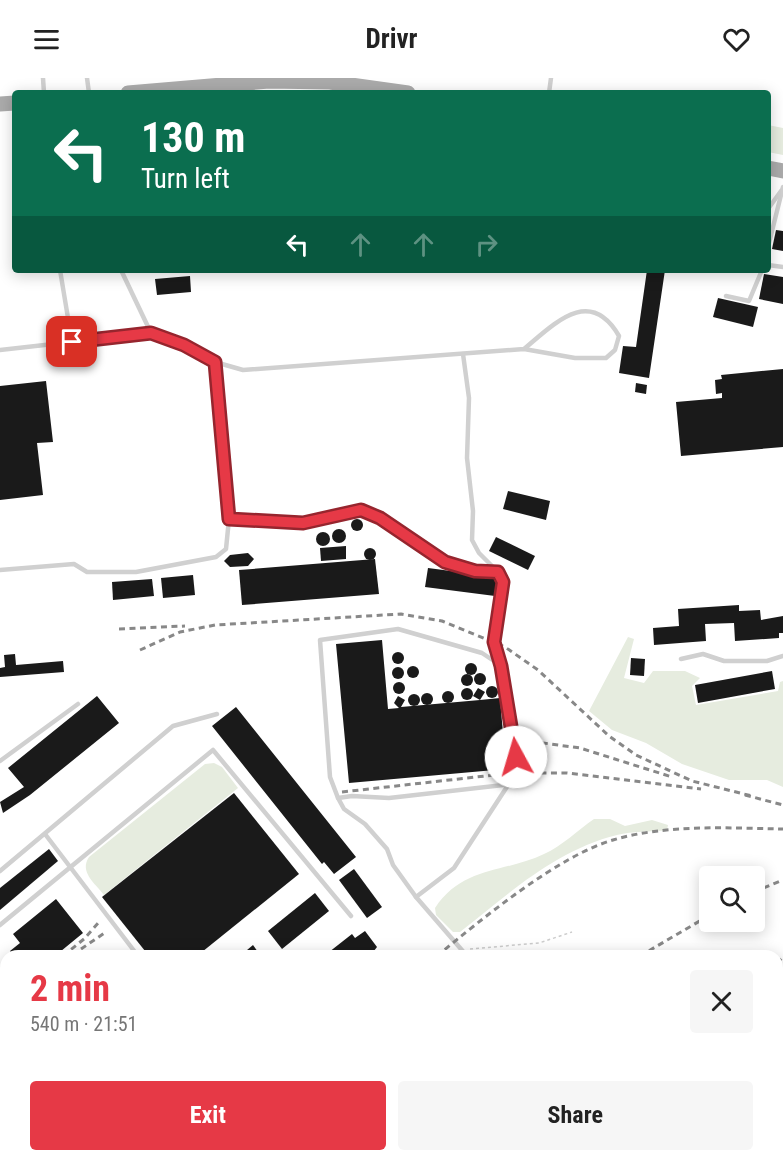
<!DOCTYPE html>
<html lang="en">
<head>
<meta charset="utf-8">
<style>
  :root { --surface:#fff; --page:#f6f6f6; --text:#222; --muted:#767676; --accent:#e63946 }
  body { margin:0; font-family:"Roboto Condensed",sans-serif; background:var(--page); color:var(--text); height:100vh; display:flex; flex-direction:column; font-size:22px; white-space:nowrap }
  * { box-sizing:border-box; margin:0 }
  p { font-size:20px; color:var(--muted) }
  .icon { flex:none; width:33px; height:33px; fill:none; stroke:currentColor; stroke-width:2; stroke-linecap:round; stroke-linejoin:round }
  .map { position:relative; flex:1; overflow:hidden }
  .details { position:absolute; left:0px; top:872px; width:783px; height:212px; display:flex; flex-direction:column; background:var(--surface); border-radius:18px 18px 0 0; box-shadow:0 3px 15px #0003 }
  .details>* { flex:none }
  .guide { position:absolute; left:12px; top:12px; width:759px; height:183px; border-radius:6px; box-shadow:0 3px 15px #0003; background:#0b6e4f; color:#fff; overflow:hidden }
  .fabs { position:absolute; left:699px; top:788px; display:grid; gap:12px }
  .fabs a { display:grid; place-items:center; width:66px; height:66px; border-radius:6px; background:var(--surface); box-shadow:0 3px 15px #0003; font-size:30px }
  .pin { position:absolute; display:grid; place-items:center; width:51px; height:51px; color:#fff; margin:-26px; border-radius:12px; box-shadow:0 3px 9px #0006 }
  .me { position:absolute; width:66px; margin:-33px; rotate:354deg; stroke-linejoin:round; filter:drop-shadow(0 0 4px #0008) }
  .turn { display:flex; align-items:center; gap:21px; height:126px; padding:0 30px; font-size:27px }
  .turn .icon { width:78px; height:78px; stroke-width:2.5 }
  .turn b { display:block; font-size:42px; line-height:51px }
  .lanes { display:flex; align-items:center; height:57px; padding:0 30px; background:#0003; justify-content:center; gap:30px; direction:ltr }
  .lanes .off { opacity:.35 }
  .round { display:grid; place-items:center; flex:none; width:63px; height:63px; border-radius:6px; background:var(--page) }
  .headline { display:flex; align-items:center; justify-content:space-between; height:102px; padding:0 30px }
  h1 { font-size:36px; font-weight:700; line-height:45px; color:var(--accent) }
  .action { display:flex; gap:12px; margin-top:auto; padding:12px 30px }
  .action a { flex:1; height:69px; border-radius:6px; background:var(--accent); color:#fff; font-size:24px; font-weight:700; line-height:69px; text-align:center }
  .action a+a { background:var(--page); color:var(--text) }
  header { display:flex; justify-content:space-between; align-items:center; height:78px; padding:0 30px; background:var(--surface); font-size:27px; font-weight:700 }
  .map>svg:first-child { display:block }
  .green { fill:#e6ecdf }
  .building { fill:#1a1a1a }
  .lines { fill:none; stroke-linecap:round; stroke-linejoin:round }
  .path { stroke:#cdcdcd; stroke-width:1.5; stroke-dasharray:3 3; stroke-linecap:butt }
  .lane { stroke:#d0d0d0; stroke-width:4.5 }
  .primary { stroke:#ababab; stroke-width:15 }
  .rail { stroke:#888; stroke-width:3; stroke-dasharray:6 4.5; stroke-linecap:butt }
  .route-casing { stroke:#96252e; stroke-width:15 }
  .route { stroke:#e63946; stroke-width:10 }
</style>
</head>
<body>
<header><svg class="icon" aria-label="menu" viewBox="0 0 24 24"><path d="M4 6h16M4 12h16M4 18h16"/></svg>Drivr<svg class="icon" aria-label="heart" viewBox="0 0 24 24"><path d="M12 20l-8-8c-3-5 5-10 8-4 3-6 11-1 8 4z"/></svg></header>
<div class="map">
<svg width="783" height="1082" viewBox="0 0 783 1082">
  <rect width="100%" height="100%" fill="#fff"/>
  <g class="green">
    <polygon points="768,47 783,50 783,77 768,74"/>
    <polygon points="628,559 634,561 624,600 644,605 653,593 685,593 700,600 692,608 696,627 778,613 780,604 783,603 783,709 767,702 729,702 682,686 646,665 612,652 589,633"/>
    <path d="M214 685 222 689 238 710 104 817C95 805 79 794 89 779L205 686Z"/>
    <path d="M594 741H610L625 748 652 742 668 747 667 752C651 754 633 753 617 757 556 772 508 816 460 854H453L436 837 435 830C463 788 504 795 544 776 562 768 578 752 594 741Z"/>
  </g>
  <g class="building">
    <polygon points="776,152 783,153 783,173 772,171"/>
    <polygon points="647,192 665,192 649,300 619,295 623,268 636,269"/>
    <polygon points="764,196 783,199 783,226 759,221"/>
    <polygon points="190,198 191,214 157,217 155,201"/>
    <polygon points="718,220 758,229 753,249 713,239"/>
    <polygon points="783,291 783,369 681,378 676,324 722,320 722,315 716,316 715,302 722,301 721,297"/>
    <polygon points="46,303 53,364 37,365 43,417 0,422 0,308"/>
    <polygon points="636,305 647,307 646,316 635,314"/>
    <polygon points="508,413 550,423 546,442 503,431"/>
    <circle cx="357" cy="447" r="6"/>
    <circle cx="339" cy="458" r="7"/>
    <circle cx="323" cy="461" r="7"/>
    <polygon points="496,459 535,478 528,492 489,473"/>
    <polygon points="346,468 346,481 321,483 320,470"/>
    <circle cx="370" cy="476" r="6"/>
    <polygon points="248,475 254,481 248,488 230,489 224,483 230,477"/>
    <polygon points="375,481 379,516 242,527 239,492"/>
    <polygon points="428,490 497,499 495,518 425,509"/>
    <polygon points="193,497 195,517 163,520 161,500"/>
    <polygon points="152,501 154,518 113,522 112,504"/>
    <polygon points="739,527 739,533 760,532 761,542 783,538 783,555 779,555 779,560 735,563 734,545 705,546 706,563 654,567 653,550 679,548 678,531"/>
    <polygon points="382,562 388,631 399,630 394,625 398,618 405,622 401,629 480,622 473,618 478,610 485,614 480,622 500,620 506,691 349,705 336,566"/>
    <circle cx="398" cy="580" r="6"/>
    <polygon points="15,576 16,587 63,583 64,594 0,599 0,590 5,589 4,577"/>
    <polygon points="631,580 645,581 644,598 630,597"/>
    <circle cx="471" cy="591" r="6"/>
    <circle cx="413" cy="594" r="6"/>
    <circle cx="398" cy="595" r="6"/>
    <polygon points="772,593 775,611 698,625 695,607"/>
    <circle cx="480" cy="601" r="6"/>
    <circle cx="467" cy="602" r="6"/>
    <circle cx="399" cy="610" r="6"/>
    <circle cx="492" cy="614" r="6"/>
    <circle cx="467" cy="616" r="6"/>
    <circle cx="448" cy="619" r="6"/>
    <circle cx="427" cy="621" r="6"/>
    <circle cx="414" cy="622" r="6"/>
    <polygon points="97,618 119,645 30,717 3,735 0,724 24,709 8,690"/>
    <polygon points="236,629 356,779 334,796 324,784 322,786 212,648"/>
    <polygon points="234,715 299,796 197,878 149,878 102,819"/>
    <polygon points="49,771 58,783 0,832 0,810"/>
    <polygon points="354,791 382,829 367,840 339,802"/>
    <polygon points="315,815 329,833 282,871 268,853"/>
    <polygon points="56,821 83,855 55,878 14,878 10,873 20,865 13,856"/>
    <polygon points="365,853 377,869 370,878 324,878 352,856 355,860"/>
    <polygon points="253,867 261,878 240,878"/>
    <polygon points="0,954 6,961 6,1033 0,1038"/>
    <polygon points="6,1053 6,1077 30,1077 34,1082 0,1082 0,1058"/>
    <polygon points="44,1077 75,1077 69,1082 48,1082"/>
  </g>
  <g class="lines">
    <g class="path">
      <polyline points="470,871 539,865 572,854"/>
      <polyline points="527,1082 533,1077"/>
    </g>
    <g class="lane">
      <polyline points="43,0 44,15"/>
      <polyline points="87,0 89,15"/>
      <polyline points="549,15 551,0"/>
      <polyline points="768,131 781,113"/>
      <polyline points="768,169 783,109"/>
      <polyline points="768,187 783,189"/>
      <polyline points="60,192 72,264"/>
      <polyline points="121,192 151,255"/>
      <polyline points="726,218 749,223 762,192"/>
      <path d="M0 272 151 255 184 266 215 284 243 292 524 271 575 280H606L615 272 619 258C590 208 555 245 524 271"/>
      <polyline points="215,284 229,441 303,445 361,432 380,440 445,484 475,493 497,494"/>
      <polyline points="0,492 74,486 87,494 136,494 216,479 226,471 229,441"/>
      <polyline points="681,581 703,576 724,583 767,583 783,578"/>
      <polyline points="0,683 78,626"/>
      <polyline points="338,720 352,718 389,720 512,706"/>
      <polyline points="45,756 138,878"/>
      <polyline points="0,793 173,648 217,636"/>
      <polyline points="416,819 454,790 516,695 515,663 501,588 493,564 503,504 498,494 479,475 472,462 473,433 467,380 469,320 463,276"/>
      <polyline points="0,847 213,672 351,838"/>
      <polyline points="467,878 416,819 393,787 387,771 365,746 344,731 338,720 330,699 320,562 398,551 482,575 500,587"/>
      <polyline points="777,963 783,958"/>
      <polyline points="573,1077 576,1082"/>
      <polyline points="95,1082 102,1077"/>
      <polyline points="644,1082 650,1077"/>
    </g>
    <g class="primary">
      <polyline points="128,15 269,3 330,4 408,15"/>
      <polyline points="0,26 15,25"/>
      <polyline points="768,90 783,93"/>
    </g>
    <g class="rail">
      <polyline points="119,551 185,548"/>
      <polyline points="140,572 180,554 215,547 401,536 442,543 505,569 538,592 609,658 636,677 692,703 752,718"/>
      <polyline points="521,662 580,670 672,699"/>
      <polyline points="342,714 512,695 567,695 701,711"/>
      <polyline points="745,717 783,727"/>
      <polyline points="754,814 783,802"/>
      <polyline points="81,871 106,854"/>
      <polyline points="63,878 84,861 99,844"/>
      <path d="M437 878C483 840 558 778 613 762 667 746 728 750 783 751"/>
      <polyline points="640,878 710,837"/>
      <polyline points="777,885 783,879"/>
      <polyline points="777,899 783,893"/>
      <polyline points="0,919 4,916"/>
      <polyline points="0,936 6,931"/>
      <polyline points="0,1049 5,1045"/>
      <polyline points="136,1082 143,1077"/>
      <polyline points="180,1082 186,1077"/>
      <polyline points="197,1082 202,1077"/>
      <polyline points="485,1082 487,1077"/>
    </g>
  </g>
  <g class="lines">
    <defs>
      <polyline id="route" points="72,264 151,255 184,267 215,284 229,441 303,445 361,432 380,440 445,484 475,493 498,494 503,504 494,564 501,588 516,679"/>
    </defs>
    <use href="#route" class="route-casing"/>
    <use href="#route" class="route"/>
  </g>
</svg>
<div class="fabs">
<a><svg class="icon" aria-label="search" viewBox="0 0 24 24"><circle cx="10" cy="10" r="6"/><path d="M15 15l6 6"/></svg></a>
</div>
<div class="pin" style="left:72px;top:264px;background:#d93025"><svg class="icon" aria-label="arrive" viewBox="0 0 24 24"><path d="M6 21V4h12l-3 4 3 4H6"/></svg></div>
<svg class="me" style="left:516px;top:679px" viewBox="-20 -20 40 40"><circle r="19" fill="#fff"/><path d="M0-13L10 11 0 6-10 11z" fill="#e63946"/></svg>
<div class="guide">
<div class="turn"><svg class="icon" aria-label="left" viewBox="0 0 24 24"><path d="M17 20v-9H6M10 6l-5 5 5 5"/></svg><div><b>130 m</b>Turn left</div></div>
<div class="lanes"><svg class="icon" aria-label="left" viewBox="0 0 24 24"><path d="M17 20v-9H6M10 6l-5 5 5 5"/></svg><svg class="icon off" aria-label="ahead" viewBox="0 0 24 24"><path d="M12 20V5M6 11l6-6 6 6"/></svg><svg class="icon off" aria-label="ahead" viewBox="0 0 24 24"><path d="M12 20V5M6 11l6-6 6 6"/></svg><svg class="icon off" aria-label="right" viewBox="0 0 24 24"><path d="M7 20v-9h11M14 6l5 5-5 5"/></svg></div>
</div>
<section class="details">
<div class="headline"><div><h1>2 min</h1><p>540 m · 21:51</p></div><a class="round"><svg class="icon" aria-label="close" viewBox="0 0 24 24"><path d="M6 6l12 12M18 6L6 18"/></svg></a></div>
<div class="action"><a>Exit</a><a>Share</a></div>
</section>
</div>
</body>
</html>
